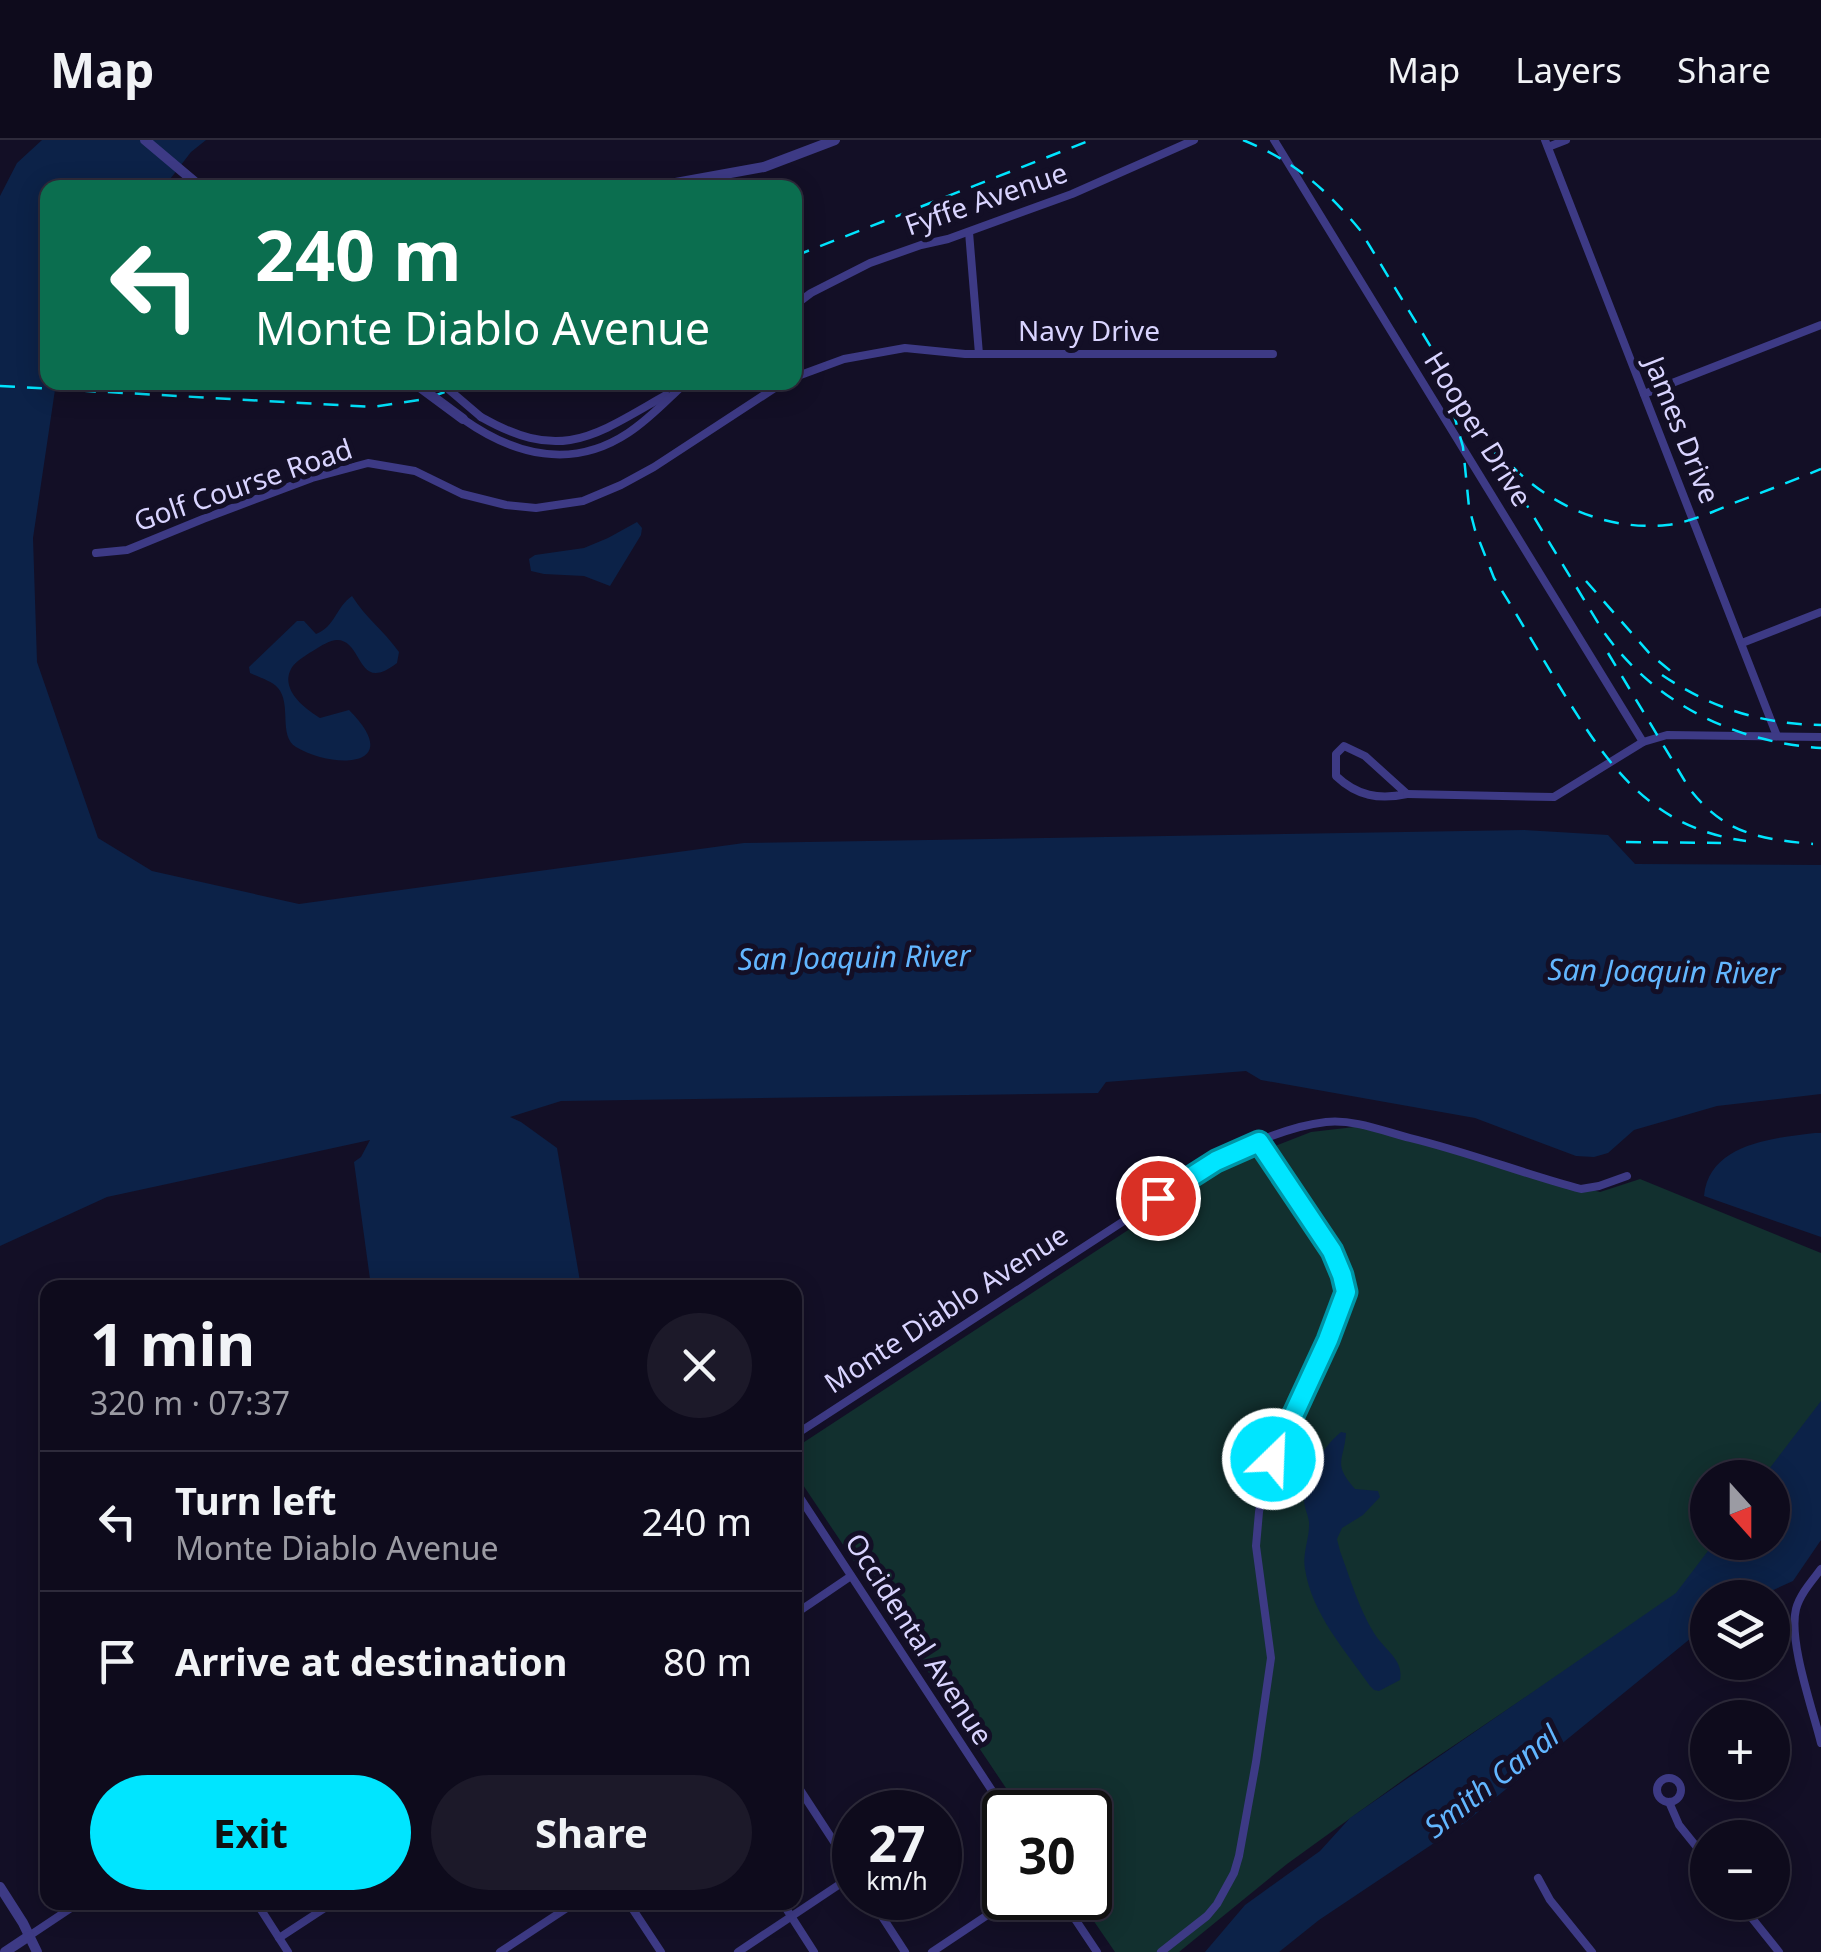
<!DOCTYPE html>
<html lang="en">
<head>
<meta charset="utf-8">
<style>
  :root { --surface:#0e0b1c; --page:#1c1929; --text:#f1f3f6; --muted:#9b9ba3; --line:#2e2b3b; --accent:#00e5ff }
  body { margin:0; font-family:"Noto Sans",sans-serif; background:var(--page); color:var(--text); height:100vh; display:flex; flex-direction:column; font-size:38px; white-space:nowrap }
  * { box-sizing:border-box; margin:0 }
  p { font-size:32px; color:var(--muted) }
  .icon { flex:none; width:55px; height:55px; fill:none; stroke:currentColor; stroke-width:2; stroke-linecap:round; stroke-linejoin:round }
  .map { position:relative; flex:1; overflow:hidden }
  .details { position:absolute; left:40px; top:1140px; width:762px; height:630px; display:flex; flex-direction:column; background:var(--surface); border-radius:20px; box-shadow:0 5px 25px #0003,0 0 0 2px var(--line) }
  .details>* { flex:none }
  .guide { position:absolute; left:40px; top:40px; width:762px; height:210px; border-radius:20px; box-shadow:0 5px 25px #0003,0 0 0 2px var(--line); background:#0b6e4f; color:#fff; overflow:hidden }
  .needle { width:65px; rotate:159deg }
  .fabs { position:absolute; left:1690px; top:1320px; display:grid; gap:20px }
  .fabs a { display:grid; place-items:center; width:100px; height:100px; border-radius:50%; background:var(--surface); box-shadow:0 5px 25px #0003,0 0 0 2px var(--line); font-size:50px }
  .speed { position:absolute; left:832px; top:1650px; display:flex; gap:20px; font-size:50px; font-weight:700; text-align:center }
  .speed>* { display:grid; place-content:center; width:130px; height:130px; border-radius:50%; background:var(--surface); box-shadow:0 5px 25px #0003,0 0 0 2px var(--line); line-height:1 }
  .speed small { font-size:25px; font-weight:400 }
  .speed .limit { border:5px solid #111; border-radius:15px; background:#fff; color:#111 }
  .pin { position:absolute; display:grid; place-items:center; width:85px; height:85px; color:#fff; margin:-42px; border:5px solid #fff; border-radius:50%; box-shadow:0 2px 10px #0007 }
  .me { position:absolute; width:110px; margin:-55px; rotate:24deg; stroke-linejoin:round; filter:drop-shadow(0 0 8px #0008) }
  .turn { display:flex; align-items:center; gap:35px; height:210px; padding:0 50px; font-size:45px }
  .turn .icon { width:130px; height:130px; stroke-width:2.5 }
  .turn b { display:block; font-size:70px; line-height:85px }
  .round { display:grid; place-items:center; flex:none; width:105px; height:105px; border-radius:52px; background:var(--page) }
  .summary { display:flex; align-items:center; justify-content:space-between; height:170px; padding:0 50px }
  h1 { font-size:60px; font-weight:700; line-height:75px }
  .action { display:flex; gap:20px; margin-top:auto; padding:20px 50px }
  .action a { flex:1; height:115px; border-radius:60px; background:var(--accent); color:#111; font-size:40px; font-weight:700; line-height:115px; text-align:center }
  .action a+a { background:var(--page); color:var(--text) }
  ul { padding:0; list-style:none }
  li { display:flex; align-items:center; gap:30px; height:140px; padding:0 50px; border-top:2px solid var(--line) }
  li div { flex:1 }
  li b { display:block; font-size:38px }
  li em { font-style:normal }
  header { display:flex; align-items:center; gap:60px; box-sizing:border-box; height:140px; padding:0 50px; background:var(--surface); border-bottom:2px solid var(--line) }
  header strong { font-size:48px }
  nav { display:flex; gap:55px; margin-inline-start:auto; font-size:35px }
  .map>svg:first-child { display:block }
  .green { fill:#12302f }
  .water { fill:#0c2248 }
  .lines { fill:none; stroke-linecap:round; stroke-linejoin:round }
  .minor { stroke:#3d3a85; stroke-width:8 }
  .tertiary { stroke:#3d3a85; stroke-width:10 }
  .rail { stroke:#00e5ff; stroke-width:2.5; stroke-dasharray:15 12; stroke-linecap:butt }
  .minor-bridge { stroke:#3d3a85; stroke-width:8 }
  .tertiary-bridge { stroke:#3d3a85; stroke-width:10 }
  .route-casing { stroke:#0095a6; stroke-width:25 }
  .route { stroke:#00e5ff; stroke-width:18 }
  .labels { text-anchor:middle; stroke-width:10; stroke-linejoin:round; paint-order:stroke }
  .street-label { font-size:28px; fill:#d9d4ff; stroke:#130f26 }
  .water-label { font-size:30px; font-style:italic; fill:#62b6ff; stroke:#130f26 }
</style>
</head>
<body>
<header>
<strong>Map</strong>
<nav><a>Map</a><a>Layers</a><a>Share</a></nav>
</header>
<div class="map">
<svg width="1821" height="1812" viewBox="0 0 1821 1812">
  <rect width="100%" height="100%" fill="#130f26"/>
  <polygon class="green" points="1363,986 1600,1052 1640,1039 1821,1113 1821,1274 1772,1337 1708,1338 1708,1402 1721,1403 1684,1451 1410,1635 1287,1724 1179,1812 1115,1812 1078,1758 1090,1758 1090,1672 1022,1672 795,1333 795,1308 1229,1024 1311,992"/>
  <g class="water">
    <polygon points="42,0 206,0 191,12 164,47 48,48 48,242 56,243 33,398 37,522 98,698 152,731 299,764 744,703 1524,690 1608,695 1635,724 1821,725 1821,954 1717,966 1634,990 1608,1013 1594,1017 1576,1016 1475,978 1261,940 1246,931 1106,942 1098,953 561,961 510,977 521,982 557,1008 581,1147 360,1147 360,1145 370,1139 354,1022 361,1017 370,1000 107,1057 0,1106 0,56 17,23"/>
    <polygon points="637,382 642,388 641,395 610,446 584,436 544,434 531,431 529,419 535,415 584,408 608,398"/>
    <path d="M352 456C365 477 384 491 399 512L397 523C356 555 364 500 337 500 330 500 321 506 316 509 308 514 295 521 291 529 280 550 305 569 320 578L349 570C406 627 335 630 296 607 278 596 292 564 278 548 272 541 258 537 250 533L249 527 297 481H304L316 494C335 487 336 467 352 456Z"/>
    <path d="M1815 993H1821V1097L1704 1056C1709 1003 1774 998 1815 993Z"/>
    <polygon points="1821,1261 1821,1400 1793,1441 1758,1457 1708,1458 1707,1485 1467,1681 1319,1780 1279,1812 1205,1812 1245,1765 1320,1711 1350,1678 1676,1453 1714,1403 1772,1402 1772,1338 1763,1337"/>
    <path d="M1341 1292 1346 1293C1344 1322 1332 1323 1355 1349L1378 1351 1380 1357 1363 1375 1342 1388 1337 1399 1340 1411C1350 1438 1359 1469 1374 1493 1384 1510 1404 1519 1400 1540L1379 1551 1374 1550 1370 1546C1345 1510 1312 1474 1305 1429 1302 1413 1310 1398 1309 1382 1308 1374 1304 1368 1304 1359 1314 1331 1317 1312 1341 1292Z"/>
  </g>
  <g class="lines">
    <g class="minor">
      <polyline points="1274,0 1643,602"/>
      <polyline points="1545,0 1777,596"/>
      <polyline points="1548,7 1566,0"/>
      <polyline points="969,92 979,214"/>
      <polyline points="795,165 811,153 870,123 921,105 948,99 1072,54 1194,0"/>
      <polyline points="795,237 844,219 905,208 965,214 1273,214"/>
      <polyline points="1644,254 1821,185"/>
      <path d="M481 277C562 323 594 296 666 255"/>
      <path d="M463 279C514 315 572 330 628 293 648 280 664 263 681 247"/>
      <polyline points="96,413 127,410 137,406 203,379 312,338 368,323 415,331 462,354 506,365 536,368 583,361 621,345 654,327 784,242"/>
      <polyline points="1742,503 1821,472"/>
      <path d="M1344 606 1365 616 1407 654C1379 660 1357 656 1336 636V614Z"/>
      <polyline points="1407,654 1554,657 1643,602 1667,595 1821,597"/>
      <path d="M795 1295 1216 1021C1249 1004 1289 986 1326 982 1354 979 1383 991 1410 998 1468 1012 1524 1034 1581 1049L1599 1046 1627 1036"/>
      <polyline points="795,1350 1006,1672"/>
      <path d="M1821 1429C1812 1441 1800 1454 1796 1469 1788 1501 1813 1570 1821 1603"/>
      <polyline points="795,1474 851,1436"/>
      <circle cx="1669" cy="1650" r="12"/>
      <polyline points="795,1642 855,1734"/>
      <polyline points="1669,1662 1679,1685 1708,1721"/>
      <polyline points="1538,1738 1550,1760 1592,1812"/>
      <polyline points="870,1758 905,1812"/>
      <polyline points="1061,1758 1097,1812"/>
      <polyline points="256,1762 288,1812"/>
      <polyline points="628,1762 661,1812"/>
      <polyline points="782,1762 814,1812"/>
      <polyline points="1739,1762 1779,1812"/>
      <polyline points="29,1796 80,1762"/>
      <polyline points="279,1798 334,1762"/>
      <polyline points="500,1812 576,1762"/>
      <polyline points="738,1812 855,1734"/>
      <polyline points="932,1812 1013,1758"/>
      <path d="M1161 1812 1207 1776 1217 1764 1234 1733 1239 1716 1256 1622 1271 1518 1256 1406 1259 1372 1265 1339 1281 1299 1338 1176C1340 1169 1345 1160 1345 1153 1348 1118 1279 1036 1259 1002"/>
    </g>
    <g class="tertiary">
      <polyline points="145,0 202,48"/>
      <polyline points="648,48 764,27 835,0"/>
      <polyline points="0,1747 23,1783 37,1812"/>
      <polyline points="5,1812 29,1796"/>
    </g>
    <g class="rail">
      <path d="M1243 0C1294 21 1325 48 1360 90L1603 491C1655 564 1734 602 1821 608"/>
      <polyline points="795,116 1091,0"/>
      <polyline points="0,246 373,267 426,259 471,242"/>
      <path d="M1441 246 1452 268 1463 307 1469 367 1475 390 1494 438C1516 473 1537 509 1558 544 1605 621 1648 688 1746 701"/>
      <path d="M1512 326C1552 367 1610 391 1667 385 1691 382 1712 372 1734 363 1763 352 1792 341 1821 329"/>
      <polyline points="1586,441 1650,514 1679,538"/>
      <path d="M1608 513 1689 648C1724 694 1760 699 1813 704"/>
      <path d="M1662 535C1711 568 1761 584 1821 585"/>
      <polyline points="1626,702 1721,703"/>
    </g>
    <polyline class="minor-bridge" points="440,242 481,277"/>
    <polyline class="tertiary-bridge" points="413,242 463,279"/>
  </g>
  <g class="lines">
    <defs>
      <polyline id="route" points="1158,1058 1216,1021 1259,1002 1332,1111 1342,1135 1346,1152 1328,1200 1273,1319"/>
    </defs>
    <use href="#route" class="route-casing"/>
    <use href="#route" class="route"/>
  </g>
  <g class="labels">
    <g class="street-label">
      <text transform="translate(986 59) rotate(-19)" y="10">Fyffe Avenue</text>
      <text x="1089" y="201">Navy Drive</text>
      <text transform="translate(1478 289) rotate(58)" y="10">Hooper Drive</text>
      <text transform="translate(1682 290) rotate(68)" y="10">James Drive</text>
      <text transform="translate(243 345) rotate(-19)" y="10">Golf Course Road</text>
      <text transform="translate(946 1169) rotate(-33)" y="10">Monte Diablo Avenue</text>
      <text transform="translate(919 1499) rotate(57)" y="10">Occidental Avenue</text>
    </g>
    <g class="water-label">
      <text transform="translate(854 818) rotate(-1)" y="10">San Joaquin River</text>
      <text transform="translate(1664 832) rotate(1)" y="10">San Joaquin River</text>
      <text transform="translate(1492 1642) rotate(-38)" y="10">Smith Canal</text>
    </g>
  </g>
</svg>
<div class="fabs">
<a><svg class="needle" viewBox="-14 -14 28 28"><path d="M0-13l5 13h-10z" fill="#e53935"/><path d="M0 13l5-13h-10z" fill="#9b9ba3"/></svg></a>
<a><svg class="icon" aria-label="layers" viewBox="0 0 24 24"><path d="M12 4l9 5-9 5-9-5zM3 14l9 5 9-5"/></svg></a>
<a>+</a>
<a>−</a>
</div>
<div class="speed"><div>27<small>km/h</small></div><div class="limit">30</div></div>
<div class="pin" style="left:1158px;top:1058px;background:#d93025"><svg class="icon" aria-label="arrive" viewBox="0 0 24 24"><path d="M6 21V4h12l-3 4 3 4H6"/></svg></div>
<svg class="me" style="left:1273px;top:1319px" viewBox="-20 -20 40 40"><circle r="17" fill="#00e5ff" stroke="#fff" stroke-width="3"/><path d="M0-11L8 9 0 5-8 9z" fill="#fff"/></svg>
<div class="guide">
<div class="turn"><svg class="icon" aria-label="left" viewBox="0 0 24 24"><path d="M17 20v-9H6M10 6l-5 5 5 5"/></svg><div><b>240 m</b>Monte Diablo Avenue</div></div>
</div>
<section class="details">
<div class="summary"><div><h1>1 min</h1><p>320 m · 07:37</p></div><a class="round"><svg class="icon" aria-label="close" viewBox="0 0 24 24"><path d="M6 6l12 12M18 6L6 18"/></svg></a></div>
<ul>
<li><svg class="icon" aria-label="left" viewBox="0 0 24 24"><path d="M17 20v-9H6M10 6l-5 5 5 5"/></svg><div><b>Turn left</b><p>Monte Diablo Avenue</p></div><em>240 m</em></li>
<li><svg class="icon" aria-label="arrive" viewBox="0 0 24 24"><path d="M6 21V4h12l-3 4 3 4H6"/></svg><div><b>Arrive at destination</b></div><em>80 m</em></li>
</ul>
<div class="action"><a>Exit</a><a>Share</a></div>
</section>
</div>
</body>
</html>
